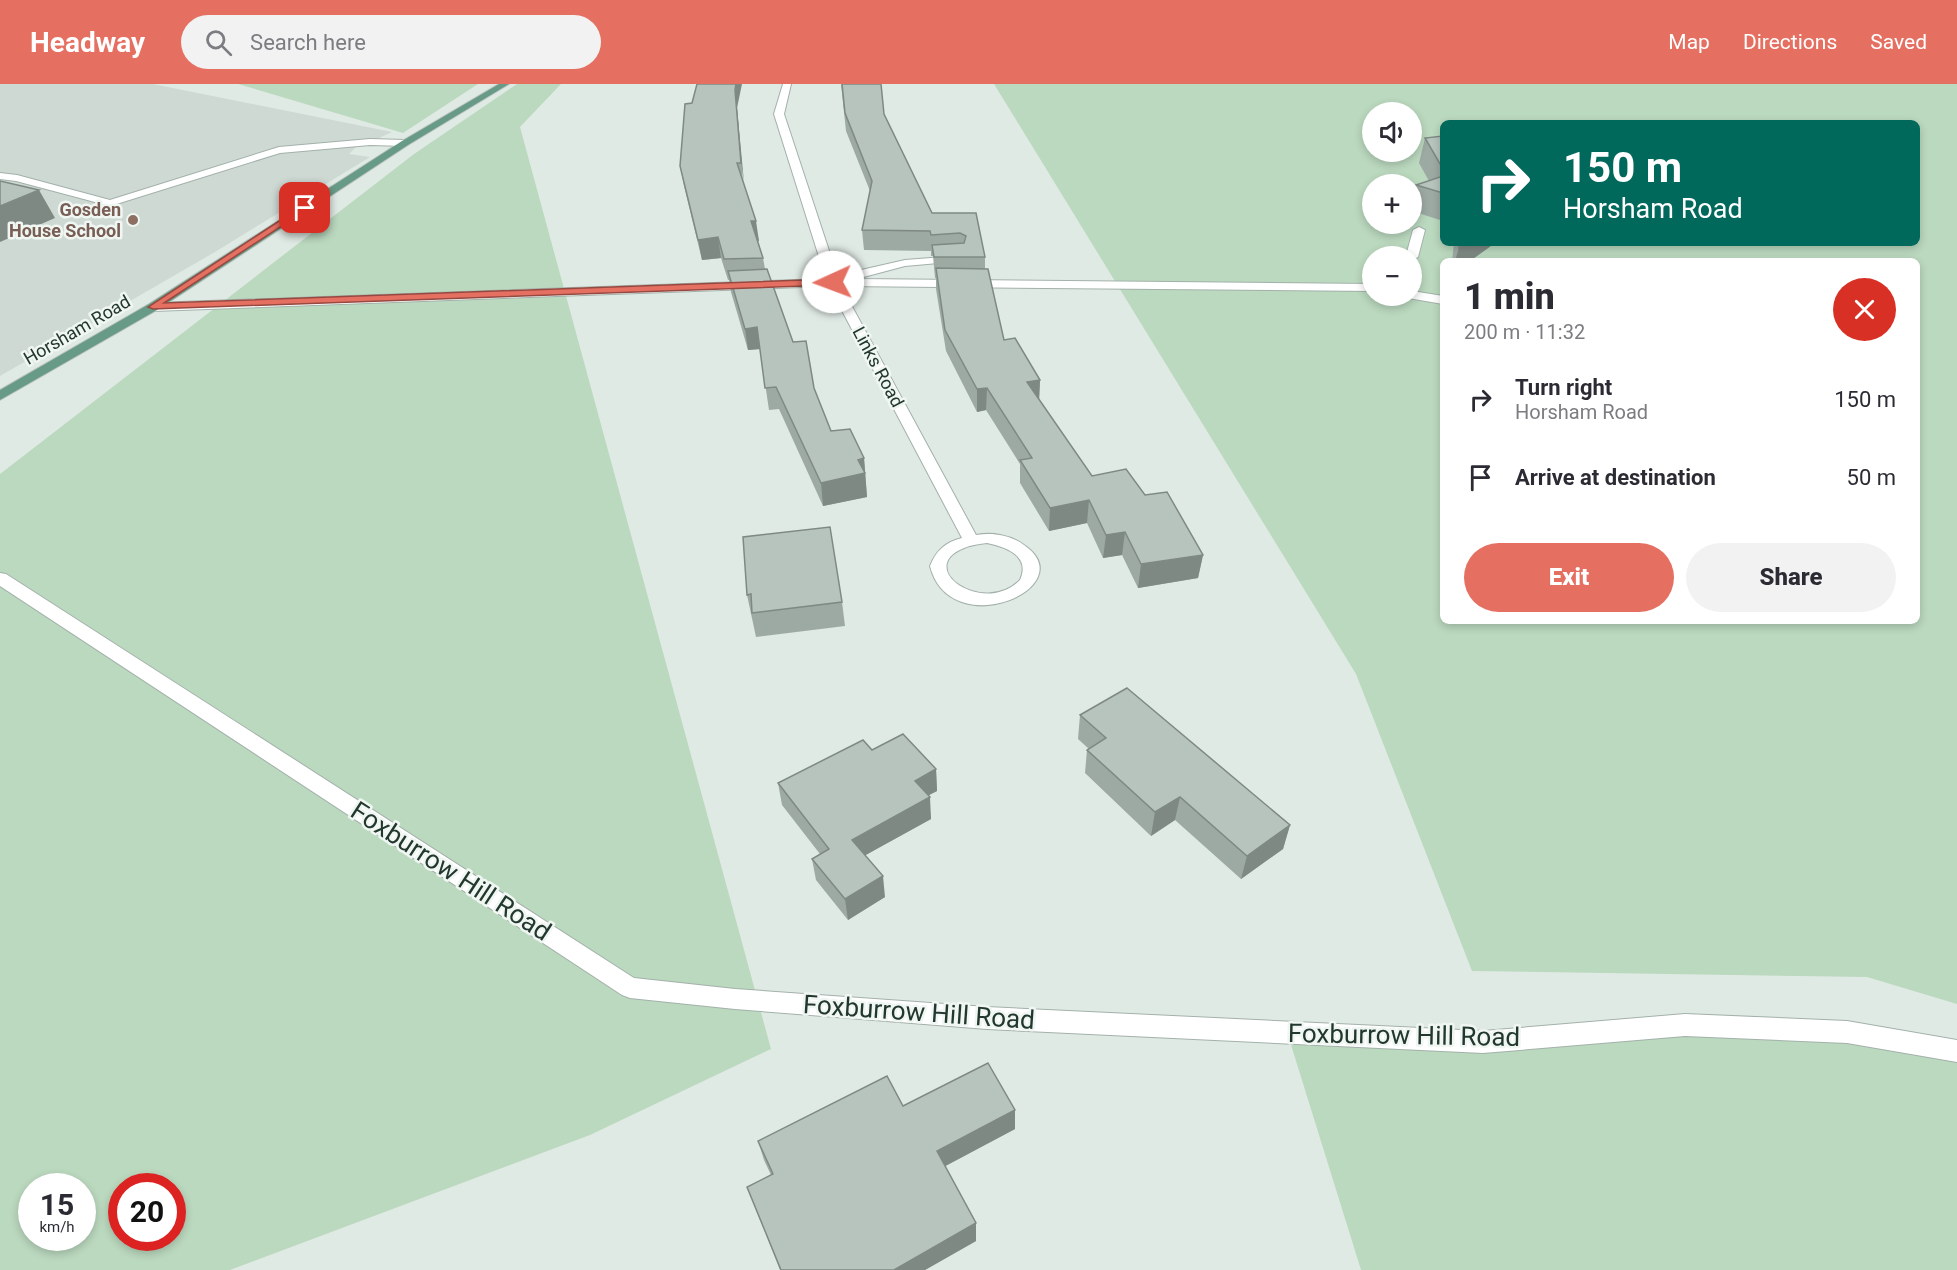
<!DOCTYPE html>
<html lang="en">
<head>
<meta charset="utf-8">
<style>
  :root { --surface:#fff; --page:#f2f2f3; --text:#2b2b33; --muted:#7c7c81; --accent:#e57062 }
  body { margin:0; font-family:Roboto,sans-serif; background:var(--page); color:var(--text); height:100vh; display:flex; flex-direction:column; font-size:22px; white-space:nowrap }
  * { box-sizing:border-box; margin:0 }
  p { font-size:20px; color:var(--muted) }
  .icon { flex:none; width:33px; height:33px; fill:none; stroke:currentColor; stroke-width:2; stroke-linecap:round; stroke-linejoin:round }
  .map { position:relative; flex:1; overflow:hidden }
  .details { position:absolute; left:1440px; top:174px; width:480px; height:366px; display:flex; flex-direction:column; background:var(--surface); border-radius:9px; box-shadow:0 3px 9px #0003 }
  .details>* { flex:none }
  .banner { position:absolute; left:1440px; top:36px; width:480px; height:126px; border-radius:9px; box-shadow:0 3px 9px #0003; background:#00695c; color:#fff; overflow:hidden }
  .controls { position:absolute; left:1362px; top:18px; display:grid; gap:12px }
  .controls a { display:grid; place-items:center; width:60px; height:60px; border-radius:50%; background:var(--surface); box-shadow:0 3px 9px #0003; font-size:30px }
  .speed { position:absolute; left:18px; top:1089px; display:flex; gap:12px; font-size:30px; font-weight:700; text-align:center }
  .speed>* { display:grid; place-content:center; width:78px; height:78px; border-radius:50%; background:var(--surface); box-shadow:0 3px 9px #0003; line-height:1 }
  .speed small { font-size:15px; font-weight:400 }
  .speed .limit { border:9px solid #d22; background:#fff; color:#111 }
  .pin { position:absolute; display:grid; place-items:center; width:51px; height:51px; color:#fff; margin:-26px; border-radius:12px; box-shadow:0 3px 9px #0006 }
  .me { position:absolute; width:66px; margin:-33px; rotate:268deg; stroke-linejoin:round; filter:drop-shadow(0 0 4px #0008) }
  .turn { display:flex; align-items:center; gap:21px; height:126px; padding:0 24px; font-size:27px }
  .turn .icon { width:78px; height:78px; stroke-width:2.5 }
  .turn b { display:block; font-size:42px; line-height:51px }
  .round { display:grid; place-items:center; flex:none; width:63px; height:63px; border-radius:32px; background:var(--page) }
  .headline { display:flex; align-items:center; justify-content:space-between; height:102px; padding:0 24px }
  h1 { font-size:36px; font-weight:800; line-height:45px }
  .primary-button { display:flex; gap:12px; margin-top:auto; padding:12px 24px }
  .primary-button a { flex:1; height:69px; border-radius:36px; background:var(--accent); color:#fff; font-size:24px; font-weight:800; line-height:69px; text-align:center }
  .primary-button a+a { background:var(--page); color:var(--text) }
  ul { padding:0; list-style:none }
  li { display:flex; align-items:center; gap:18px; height:78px; padding:0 24px }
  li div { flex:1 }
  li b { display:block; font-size:22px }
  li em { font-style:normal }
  header { display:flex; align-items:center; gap:36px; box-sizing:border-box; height:84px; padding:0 30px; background:var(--accent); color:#fff }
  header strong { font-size:28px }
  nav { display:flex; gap:33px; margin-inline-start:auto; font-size:21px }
  .search { width:420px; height:54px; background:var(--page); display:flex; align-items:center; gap:15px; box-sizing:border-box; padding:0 21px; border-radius:33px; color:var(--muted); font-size:22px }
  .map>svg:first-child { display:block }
  .built { fill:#ced9d3 }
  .green { fill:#bbd9bf; fill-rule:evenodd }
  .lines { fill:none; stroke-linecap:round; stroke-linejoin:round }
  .minor-casing { stroke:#a3b1aa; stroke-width:2 }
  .major-casing { stroke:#c1c7c5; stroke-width:2 }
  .minor { fill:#fff; fill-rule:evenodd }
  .major { fill:#689b87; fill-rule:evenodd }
  .wall { fill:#9da9a3 }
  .shaded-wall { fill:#7f8984 }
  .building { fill:#b6c4bd; stroke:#7f8984; stroke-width:1.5 }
  .route { fill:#e57062; stroke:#954940; stroke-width:1.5 }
  .education-dot { fill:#8d6e63; stroke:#f0f6f2; stroke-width:2 }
  .labels { text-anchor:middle; stroke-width:5; stroke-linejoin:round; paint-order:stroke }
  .far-education-label { font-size:18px; font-weight:bold; fill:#785e54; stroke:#f0f6f2; text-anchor:end }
  .far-street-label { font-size:18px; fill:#22382f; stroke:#f0f6f2 }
  .near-street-label { font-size:26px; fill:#22382f; stroke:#f0f6f2 }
</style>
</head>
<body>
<header>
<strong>Headway</strong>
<div class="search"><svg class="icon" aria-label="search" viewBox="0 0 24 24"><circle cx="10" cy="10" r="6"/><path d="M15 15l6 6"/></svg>Search here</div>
<nav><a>Map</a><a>Directions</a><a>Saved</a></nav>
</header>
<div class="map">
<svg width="1957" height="1186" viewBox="0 0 1957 1186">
  <rect width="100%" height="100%" fill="#e0eae4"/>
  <polygon class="built" points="0,0 153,0 392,48 379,54 363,56 349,70 370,73 215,168 0,292"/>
  <g class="green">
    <polygon points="238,0 478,0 403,49"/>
    <path d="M517 0H561L520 43 771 965 590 1051 230 1186H0V390L414 70ZM32 1102H82V1154H32ZM122 1102H172V1154H122Z"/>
    <path d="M994 0H1957V920L1867 893 1472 887 1356 590ZM1372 28H1412V68H1372ZM1443 39H1917V159H1443ZM1372 100H1412V140H1372ZM1372 172H1412V212H1372ZM1443 177H1917V537H1443Z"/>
    <polygon points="1750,944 1957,971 1957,1186 1361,1186 1287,948"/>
  </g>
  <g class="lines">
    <defs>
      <g id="minor">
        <path d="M783 0H791L784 30 838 194 848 195 846 192 848 189 905 176 957 172 961 173V177L905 182 856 195 1372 200V207L841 202 976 451C992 448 1011 451 1024 461 1085 503 950 561 930 482 936 467 945 458 962 454L829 202 153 227 147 223 153 219 826 195 774 30ZM987 459C1006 463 1031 472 1020 496 983 533 914 484 964 464 971 461 980 460 987 459Z"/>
        <polygon points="370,55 405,56 410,59 405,62 370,61 280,69 110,122 16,97 0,95 0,89 17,91 110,116 279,63"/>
        <polygon points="1419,143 1425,146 1418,173 1412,176 1412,172 1406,172 1413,146"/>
        <polygon points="1412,207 1443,212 1443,220 1408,214 1406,212 1412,212"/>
        <polygon points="0,489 6,490 634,894 735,905 987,923 1483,947 1685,930 1847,937 1957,956 1957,978 1847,959 1685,952 1483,969 987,945 735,925 630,914 622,911 0,502"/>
      </g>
      <polygon id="major" points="499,0 509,0 408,61 157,226 0,316 0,306 149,220 402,57"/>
    </defs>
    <use href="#minor" class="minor-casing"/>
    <use href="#major" class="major-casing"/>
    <use href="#minor" class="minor"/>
    <use href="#major" class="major"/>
  </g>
  <g class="wall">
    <polygon points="841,0 884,30 932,129 976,129 985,173 985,185 1004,256 1040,296 1039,316 1092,392 1145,411 1203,471 1198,494 1138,504 1122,471 1103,474 1087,439 1049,447 1020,399 1020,380 986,326 977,328 946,267 936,205 936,194 935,194 933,172 931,172 931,167 864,166 862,146 870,107 846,47"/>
    <polygon points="737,24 743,98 759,157 758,157 763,174 765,185 793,258 814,304 831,347 864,374 867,413 823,422 779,325 769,326 760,265 748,266 731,208 729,196 728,196 721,174 702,176 684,102 680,82"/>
    <polygon points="1443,52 1443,137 1412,127 1412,116 1416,101 1429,97 1419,79 1425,54"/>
    <polygon points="1454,159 1495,159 1470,177 1452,177"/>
    <polygon points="830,443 842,518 845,542 756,553 747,511"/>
    <polygon points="1080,631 1290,741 1283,765 1241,795 1175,736 1151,752 1085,689 1087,666 1089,665 1078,655"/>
    <polygon points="936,685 937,707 928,711 931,735 865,771 885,813 848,836 816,796 812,775 820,770 782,721 778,699"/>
    <polygon points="903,1022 1015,1045 945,1082 976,1157 925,1186 780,1186 747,1103 771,1091 764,1076 758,1057"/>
  </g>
  <g class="shaded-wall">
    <polygon points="736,0 742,0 737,24 744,98 741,79 735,6"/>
    <polygon points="39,106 55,134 0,158 0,122"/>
    <polygon points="751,137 756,137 759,157 754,158"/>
    <polygon points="718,153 721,174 702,176 698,156"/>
    <polygon points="1466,159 1495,159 1470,177 1455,177 1459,164"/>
    <polygon points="757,243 760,265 748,266 745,245"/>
    <polygon points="1040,296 1039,318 1027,298"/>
    <polygon points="987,304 986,326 977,328 977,305"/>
    <polygon points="864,374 867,413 823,422 821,399"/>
    <polygon points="1089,416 1087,439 1049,447 1050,424"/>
    <polygon points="1125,448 1122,471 1103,474 1106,451"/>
    <polygon points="1203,471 1198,494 1138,504 1141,480"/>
    <polygon points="936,685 937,707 916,718 915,697"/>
    <polygon points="930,713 931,735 855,777 852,756"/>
    <polygon points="1180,713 1175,736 1151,752 1155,728"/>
    <polygon points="1290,741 1283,765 1241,795 1247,772"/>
    <polygon points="883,792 885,813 848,836 845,815"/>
    <polygon points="1015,1026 1015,1045 938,1086 937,1067"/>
    <polygon points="976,1139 976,1157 925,1186 894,1186"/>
  </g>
  <g class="building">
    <polygon points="697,0 736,0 735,6 741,79 737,79 756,137 751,137 763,174 724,175 718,153 698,156 680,82 685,20 692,19"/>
    <polygon points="842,0 881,0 884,30 932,129 976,129 985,173 934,173 932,161 964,159 966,152 960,149 931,151 930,147 862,146 872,97 845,29"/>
    <polygon points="1443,52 1443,85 1425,54"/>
    <polygon points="1443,92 1443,109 1416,101"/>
    <polygon points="0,97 39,106 0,122"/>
    <polygon points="1459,159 1466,159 1459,164"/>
    <polygon points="936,184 988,185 1004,256 1015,254 1040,296 1027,298 1092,392 1126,385 1145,411 1167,408 1203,471 1141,480 1125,448 1106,451 1089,416 1050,424 1020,376 1032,374 987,304 977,305 945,246"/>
    <polygon points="767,185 793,258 806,257 814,304 831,347 850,345 864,374 858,376 865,389 821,399 776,303 765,304 757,243 745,245 728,187"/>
    <polygon points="830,443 842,518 752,529 751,510 747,511 743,453"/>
    <polygon points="1127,604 1290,741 1247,772 1180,713 1155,728 1087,666 1106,654 1080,631"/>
    <polygon points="903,650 936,685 915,697 930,713 852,756 883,792 845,815 812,775 829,765 778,699 863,656 872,666"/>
    <polygon points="988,979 1015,1026 937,1067 976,1139 894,1186 781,1186 747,1103 773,1090 758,1057 887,992 903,1022"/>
  </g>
  <polygon class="route" points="302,122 309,124 164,219 833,195 837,198 833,201 153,225 148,223"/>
  <circle class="education-dot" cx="133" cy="136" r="6"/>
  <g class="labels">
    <g class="far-education-label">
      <text x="121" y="132">Gosden<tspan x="121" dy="21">House School</tspan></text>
    </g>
    <g class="far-street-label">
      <text transform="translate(77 246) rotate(-30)" y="6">Horsham Road</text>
      <text transform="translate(878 283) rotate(62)" y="6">Links Road</text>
    </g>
    <g class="near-street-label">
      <text transform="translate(451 787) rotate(33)" y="9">Foxburrow Hill Road</text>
      <text transform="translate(919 928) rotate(4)" y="9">Foxburrow Hill Road</text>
      <text transform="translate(1404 951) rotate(1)" y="9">Foxburrow Hill Road</text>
    </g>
  </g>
</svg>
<div class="controls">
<a><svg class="icon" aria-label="sound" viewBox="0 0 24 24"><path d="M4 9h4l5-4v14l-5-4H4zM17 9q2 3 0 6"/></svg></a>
<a>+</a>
<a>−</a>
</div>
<div class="speed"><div>15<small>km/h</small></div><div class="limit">20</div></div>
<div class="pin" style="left:305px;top:124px;background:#d93025"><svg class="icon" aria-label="arrive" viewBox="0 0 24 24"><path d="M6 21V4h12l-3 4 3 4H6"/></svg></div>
<svg class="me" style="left:833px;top:198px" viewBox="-20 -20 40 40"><circle r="19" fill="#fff"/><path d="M0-13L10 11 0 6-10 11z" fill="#e57062"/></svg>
<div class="banner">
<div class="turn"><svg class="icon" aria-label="right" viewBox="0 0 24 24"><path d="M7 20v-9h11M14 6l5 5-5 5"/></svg><div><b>150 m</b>Horsham Road</div></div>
</div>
<section class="details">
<div class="headline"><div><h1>1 min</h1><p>200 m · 11:32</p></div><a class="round" style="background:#d93025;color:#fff"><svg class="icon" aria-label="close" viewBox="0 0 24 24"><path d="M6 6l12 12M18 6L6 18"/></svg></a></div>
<ul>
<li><svg class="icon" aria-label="right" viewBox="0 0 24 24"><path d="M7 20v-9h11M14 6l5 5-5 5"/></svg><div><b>Turn right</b><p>Horsham Road</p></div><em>150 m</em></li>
<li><svg class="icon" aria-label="arrive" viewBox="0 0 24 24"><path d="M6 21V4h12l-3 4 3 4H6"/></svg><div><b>Arrive at destination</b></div><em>50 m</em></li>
</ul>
<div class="primary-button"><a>Exit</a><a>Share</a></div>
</section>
</div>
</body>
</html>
